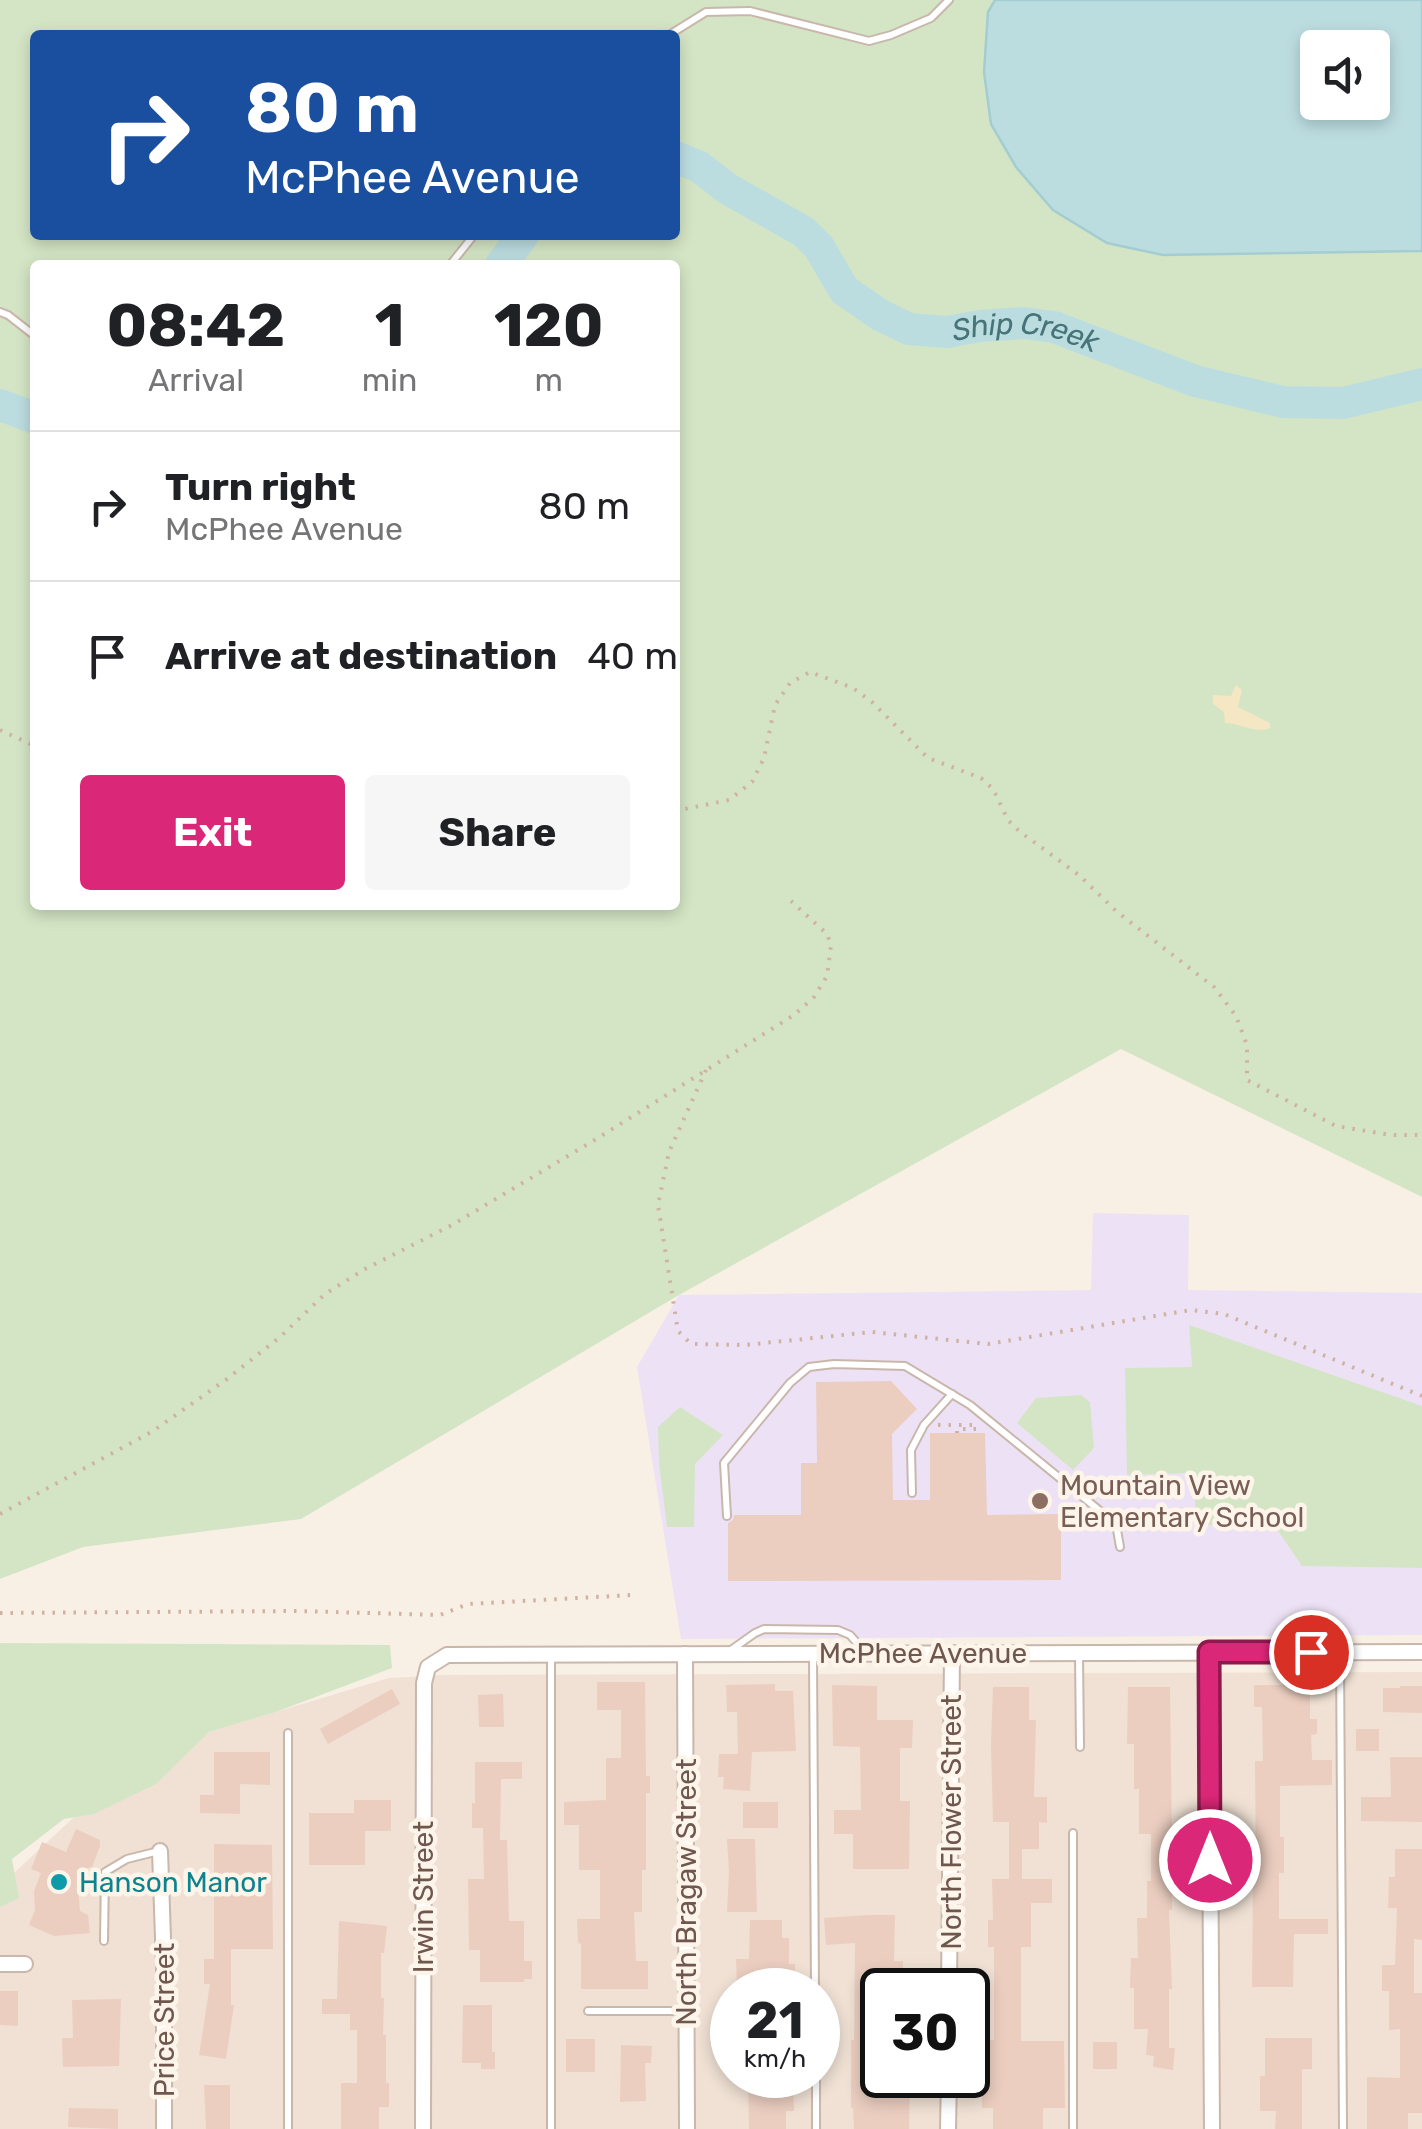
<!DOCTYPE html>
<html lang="en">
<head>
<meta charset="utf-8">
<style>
  :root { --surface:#fff; --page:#f6f6f6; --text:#202124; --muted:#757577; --line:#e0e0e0; --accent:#db2777 }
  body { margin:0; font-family:Rubik,sans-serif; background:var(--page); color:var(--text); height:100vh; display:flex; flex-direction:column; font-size:38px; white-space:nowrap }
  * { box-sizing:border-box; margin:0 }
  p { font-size:32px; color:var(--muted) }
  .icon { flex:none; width:55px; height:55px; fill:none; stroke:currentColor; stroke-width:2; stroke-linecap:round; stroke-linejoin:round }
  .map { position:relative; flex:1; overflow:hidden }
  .side { position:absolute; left:30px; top:260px; width:650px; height:650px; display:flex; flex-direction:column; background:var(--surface); border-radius:10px; box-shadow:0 5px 15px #0003 }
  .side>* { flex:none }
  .banner { position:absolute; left:30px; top:30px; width:650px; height:210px; border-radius:10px; box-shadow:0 5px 15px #0003; background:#1a4fa0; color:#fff; overflow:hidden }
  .fabs { position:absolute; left:1300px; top:30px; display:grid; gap:20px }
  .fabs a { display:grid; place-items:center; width:90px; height:90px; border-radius:10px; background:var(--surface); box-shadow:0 5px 15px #0003; font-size:50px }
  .speed { position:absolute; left:710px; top:1968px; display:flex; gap:20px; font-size:50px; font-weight:700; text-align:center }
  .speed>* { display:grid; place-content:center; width:130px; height:130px; border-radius:50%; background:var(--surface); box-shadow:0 5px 15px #0003; line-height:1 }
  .speed small { font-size:25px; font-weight:400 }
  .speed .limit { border:5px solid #111; border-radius:15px; background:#fff; color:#111 }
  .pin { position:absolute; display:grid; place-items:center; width:85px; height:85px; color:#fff; margin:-42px; border:5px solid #fff; border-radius:50%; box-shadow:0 2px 10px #0007 }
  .me { position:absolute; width:110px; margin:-55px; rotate:0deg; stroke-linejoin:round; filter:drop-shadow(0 0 8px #0008) }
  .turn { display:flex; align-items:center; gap:35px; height:210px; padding:0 50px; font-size:45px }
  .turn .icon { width:130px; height:130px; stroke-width:2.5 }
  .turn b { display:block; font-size:70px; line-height:85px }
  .eta { display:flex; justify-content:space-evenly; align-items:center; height:170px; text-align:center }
  .eta b { font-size:60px; font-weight:700; line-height:70px }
  .primary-button { display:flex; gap:20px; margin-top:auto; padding:20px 50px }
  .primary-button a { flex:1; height:115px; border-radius:10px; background:var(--accent); color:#fff; font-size:40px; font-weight:700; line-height:115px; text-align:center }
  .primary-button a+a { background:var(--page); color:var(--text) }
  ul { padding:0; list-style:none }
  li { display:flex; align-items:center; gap:30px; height:150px; padding:0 50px; border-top:2px solid var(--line) }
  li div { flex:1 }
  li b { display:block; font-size:38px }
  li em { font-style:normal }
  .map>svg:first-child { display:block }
  .residential { fill:#f0e1d4; fill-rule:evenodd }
  .education { fill:#ede2f5 }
  .green { fill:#d4e5c5; fill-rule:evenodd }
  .sand { fill:#f5e7c3 }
  .water { fill:#bcdde0; stroke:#a3cdd1; stroke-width:2.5; fill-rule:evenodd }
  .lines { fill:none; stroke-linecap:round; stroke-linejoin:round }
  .river { stroke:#bcdde0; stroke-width:32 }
  .building { fill:#ebcec0 }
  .service-casing { stroke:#c9b7ac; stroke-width:10 }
  .minor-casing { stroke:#c9b7ac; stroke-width:18 }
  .path { stroke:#d0b2a3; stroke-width:4; stroke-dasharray:2.5 8; stroke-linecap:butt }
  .service { stroke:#fff; stroke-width:6 }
  .minor { stroke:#fff; stroke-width:14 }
  .route-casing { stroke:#8e194d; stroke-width:25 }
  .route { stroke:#db2777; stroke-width:18 }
  .education-dot { fill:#8d6e63; stroke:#fdf4ea; stroke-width:4 }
  .culture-dot { fill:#0f9aa8; stroke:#fdf4ea; stroke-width:4 }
  .labels { text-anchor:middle; stroke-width:9; stroke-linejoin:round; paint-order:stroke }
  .education-label { font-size:28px; fill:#785e54; stroke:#fdf4ea; text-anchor:start }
  .street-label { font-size:28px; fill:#6f574d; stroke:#fdf4ea }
  .culture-label { font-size:28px; fill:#0d838f; stroke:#fdf4ea; text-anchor:start }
  .water-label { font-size:30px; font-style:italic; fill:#477479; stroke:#fdf4ea }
</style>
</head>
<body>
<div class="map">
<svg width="1422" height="2129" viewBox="0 0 1422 2129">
  <rect width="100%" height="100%" fill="#f9f0e5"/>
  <path class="residential" d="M1422 1672V2129H0V1886L73 1818 209 1732 389 1678 445 1675ZM732 1990H818V2075H732ZM882 1990H968V2075H882Z"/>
  <polygon class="education" points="1093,1213 1189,1215 1188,1290 1422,1293 1422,1635 681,1639 637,1367 679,1295 1091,1290"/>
  <g class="green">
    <path d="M0 0H1422V1197L1121 1049 679 1295 301 1519 83 1547 0 1579ZM35 35H675V235H35ZM1318 48H1372V102H1318ZM35 265H675V905H35Z"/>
    <polygon points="1189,1325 1422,1406 1422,1568 1302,1566 1274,1525 1196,1525 1194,1473 1127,1475 1125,1368 1192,1367"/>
    <polygon points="1081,1395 1090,1402 1094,1448 1073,1470 1017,1423 1036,1398"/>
    <polygon points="680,1407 723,1435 695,1464 694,1527 667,1527 659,1464 658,1427"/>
    <polygon points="0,1643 390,1645 392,1668 276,1712 209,1732 156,1784 94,1814 64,1819 12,1859 19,1898 0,1907"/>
  </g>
  <path class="sand" d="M1236 685 1242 690 1238 707 1270 723V728C1255 734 1241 723 1225 723L1224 712 1213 704V695L1231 696Z"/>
  <path class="water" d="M995 0H1422V251L1163 255 1107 243 1053 210 1016 167 991 124 984 72 988 12ZM1318 48H1372V102H1318Z"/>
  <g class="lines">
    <g class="river">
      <path id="s1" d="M675 157 698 166 728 189 804 232 819 247 844 290 880 315 909 329 947 332 980 326 1023 323 1054 327 1195 381 1283 402 1343 403 1422 384"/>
      <polyline points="501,265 523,235"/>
      <polyline points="0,405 35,418"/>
    </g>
  </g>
  <g class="building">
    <polygon points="891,1381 917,1409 892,1434 893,1500 930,1500 930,1433 985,1433 987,1515 1061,1514 1061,1580 728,1581 728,1523 733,1520 734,1515 801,1515 801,1463 817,1463 816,1382"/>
    <polygon points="597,1682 645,1682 646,1776 650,1776 650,1793 646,1793 646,1870 642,1870 642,1912 634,1912 636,1961 648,1961 648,1989 581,1989 581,1944 578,1943 577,1919 600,1919 600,1870 579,1870 579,1825 564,1825 564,1802 606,1800 606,1758 621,1758 621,1710 597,1710"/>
    <polygon points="775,1684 775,1691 793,1691 796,1751 752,1752 750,1791 723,1789 724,1777 718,1777 719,1754 738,1754 737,1712 727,1712 726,1685"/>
    <polygon points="832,1685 877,1686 877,1720 913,1720 912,1748 900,1748 900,1801 910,1801 909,1869 853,1869 853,1834 834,1834 834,1810 861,1810 860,1747 833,1746"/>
    <polygon points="1254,1685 1310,1685 1310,1719 1317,1719 1317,1734 1311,1735 1312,1760 1332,1760 1332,1785 1280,1786 1280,1837 1284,1837 1284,1873 1279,1873 1279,1919 1328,1919 1328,1934 1294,1934 1293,1987 1252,1987 1253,1877 1256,1877 1255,1761 1263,1761 1262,1707 1254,1707"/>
    <polygon points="1400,1686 1422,1686 1422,1713 1383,1712 1383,1688 1400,1688"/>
    <polygon points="993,1687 1029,1687 1029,1720 1036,1720 1034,1797 1047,1797 1047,1823 1039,1822 1039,1849 1022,1849 1022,1879 1052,1879 1052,1903 1031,1903 1031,1947 1021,1947 1021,2041 1064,2041 1065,2108 1043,2108 1043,2129 993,2129 993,2108 982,2108 981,2040 994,2040 994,1947 988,1947 988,1920 993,1920 992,1879 1009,1879 1009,1822 993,1822 991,1745"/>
    <polygon points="1128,1687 1170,1687 1172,1842 1182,1842 1182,1869 1172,1869 1172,1910 1169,1910 1172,1989 1169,1989 1169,2048 1175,2048 1173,2070 1153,2067 1154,2056 1146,2055 1148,2029 1134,2029 1134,1988 1130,1988 1131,1958 1138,1958 1137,1918 1147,1918 1147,1881 1151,1881 1151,1834 1139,1834 1139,1789 1134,1789 1134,1744 1127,1744"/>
    <polygon points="392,1689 400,1704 328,1744 320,1729"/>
    <polygon points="503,1694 504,1727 479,1727 478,1695"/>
    <rect x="1356" y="1729" width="23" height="22"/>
    <polygon points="214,1752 270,1752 270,1785 240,1784 240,1814 200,1813 200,1795 214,1795"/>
    <polygon points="1390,1757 1422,1757 1422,1822 1361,1821 1361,1797 1391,1797"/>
    <polygon points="475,1762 522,1762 522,1779 501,1779 500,1840 507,1840 509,1921 524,1921 524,1961 532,1961 532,1979 524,1979 524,1982 480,1982 480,1950 469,1950 468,1879 484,1879 483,1828 472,1828 472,1803 475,1803"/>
    <polygon points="354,1800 391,1800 391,1831 365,1831 365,1865 309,1865 309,1813 354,1813"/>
    <rect x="743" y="1802" width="35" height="26"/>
    <polygon points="76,1829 100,1840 100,1846 92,1867 80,1870 81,1887 78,1888 80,1911 88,1915 90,1933 54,1936 29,1925 35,1910 34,1891 41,1873 31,1869 42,1842 66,1852"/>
    <polygon points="727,1839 755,1839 757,1912 727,1912 729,1872"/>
    <polygon points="214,1844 272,1845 273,1949 231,1949 231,2005 234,2005 226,2059 199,2055 210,1984 204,1984 204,1959 214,1959"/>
    <polygon points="1395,1849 1422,1849 1422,1940 1414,1939 1414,1993 1422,1993 1422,2113 1408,2113 1408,2129 1367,2129 1367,2077 1400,2078 1400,2029 1389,2030 1389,1991 1382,1991 1382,1965 1395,1965 1397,1908 1388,1908 1389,1877 1395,1877"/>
    <polygon points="868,1915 895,1915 894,1961 903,1961 903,1989 882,1989 882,2080 910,2081 909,2129 854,2129 853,2108 851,2108 851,2040 854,2040 855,1943 826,1945 824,1918"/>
    <polygon points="750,1920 782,1920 782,1938 789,1938 789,1964 795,1964 795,1987 737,1989 736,1959 749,1959"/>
    <polygon points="339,1921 387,1926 384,1953 381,1953 381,1998 384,1998 383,2035 386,2035 386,2083 389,2083 389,2107 379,2107 379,2129 341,2129 341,2083 357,2083 357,2030 350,2030 350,2014 322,2014 322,1999 337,1999"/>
    <polygon points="0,1991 18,1991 18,2026 0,2025"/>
    <polygon points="121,1999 119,2066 63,2067 62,2038 73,2038 72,2000"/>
    <polygon points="463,2005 492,2005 492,2052 495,2052 495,2069 481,2069 481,2063 462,2063"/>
    <polygon points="1265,2038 1312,2038 1312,2069 1302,2069 1302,2129 1275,2129 1276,2111 1260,2111 1260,2076 1265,2076"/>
    <rect x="566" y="2039" width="29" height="33"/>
    <rect x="1093" y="2042" width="24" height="27"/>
    <polygon points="621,2045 652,2046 651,2063 645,2063 646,2101 620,2102"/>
    <polygon points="748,2077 780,2077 780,2081 793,2081 794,2111 786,2111 786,2129 749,2129"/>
    <polygon points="204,2085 230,2085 230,2129 206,2129"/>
    <polygon points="69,2108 118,2109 118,2129 68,2127"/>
  </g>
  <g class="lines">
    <defs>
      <g id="service">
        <polyline points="669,35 706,12 750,11 869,41 891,35 931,18 949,0"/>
        <polyline points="450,265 474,235"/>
        <polyline points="0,312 8,315 35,336"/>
        <polyline points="912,1493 911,1450 924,1425 952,1394"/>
        <polyline points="727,1516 724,1463 790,1383 809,1367 834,1364 905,1366 970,1405 1116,1524 1120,1547"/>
        <polyline points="731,1650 755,1633 764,1629 838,1630 850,1635 864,1651"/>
        <polyline points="1079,1654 1080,1747"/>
        <polyline points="551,1655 551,2129"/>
        <polyline points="813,1655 815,1990"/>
        <polyline points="1340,1655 1343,2129"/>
        <polyline points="288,1733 288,2129"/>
        <polyline points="1073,1833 1073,2129"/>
        <polyline points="104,1941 105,1872 127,1859 159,1851"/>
        <polyline points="588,2011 686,2011"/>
        <polyline points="816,2075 816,2129"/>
      </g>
      <g id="minor">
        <polyline points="1209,1653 1212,2129"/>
        <polyline points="685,1654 687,2129"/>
        <polyline points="160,1851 164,1967 164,2129"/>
        <polyline points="0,1964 25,1964"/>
        <polyline points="949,1990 952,1653"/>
        <polyline points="423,2129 424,1683 428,1667 447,1655 1422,1652"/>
        <polyline points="948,2129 949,2075"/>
      </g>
    </defs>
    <use href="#service" class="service-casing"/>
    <use href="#minor" class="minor-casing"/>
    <g class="path">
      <polyline points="0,730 35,746"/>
      <polyline points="675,811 729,800 752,782 764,758 775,705 790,683 810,672 853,688 872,702 928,758 981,778 993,789 1008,820 1019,831 1080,876 1116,911 1214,987 1236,1016 1247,1045 1247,1080 1336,1126 1391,1135 1422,1135"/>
      <polyline points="706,1070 669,1152 658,1205 678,1331 691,1344 745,1345 872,1332 988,1344 1191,1310 1224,1314 1422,1396"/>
      <polyline points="938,1425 976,1425 976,1429 957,1429 957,1433"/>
      <polyline points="0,1514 153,1431 227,1379 280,1337 325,1294 365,1269 452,1225 598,1138 794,1015 814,997 827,976 831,945 827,934 791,901"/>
      <polyline points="0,1613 297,1611 440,1615 468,1604 632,1595"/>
    </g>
    <use href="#service" class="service"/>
    <use href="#minor" class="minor"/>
  </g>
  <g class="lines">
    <defs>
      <polyline id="route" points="1210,1860 1209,1652 1311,1652"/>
    </defs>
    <use href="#route" class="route-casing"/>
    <use href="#route" class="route"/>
  </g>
  <circle class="education-dot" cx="1040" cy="1501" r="10"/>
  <circle class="culture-dot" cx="59" cy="1882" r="10"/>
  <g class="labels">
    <g class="education-label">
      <text x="1060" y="1495">Mountain View<tspan x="1060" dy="32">Elementary School</tspan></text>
    </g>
    <g class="street-label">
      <text x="923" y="1663">McPhee Avenue</text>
      <text transform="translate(951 1822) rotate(-90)" y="10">North Flower Street</text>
      <text transform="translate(686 1892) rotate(-90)" y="10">North Bragaw Street</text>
      <text transform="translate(423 1897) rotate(-90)" y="10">Irwin Street</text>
      <text transform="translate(164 2020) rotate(-90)" y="10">Price Street</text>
    </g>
    <g class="culture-label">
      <text x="79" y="1892">Hanson Manor</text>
    </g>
    <g class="water-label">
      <text dy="10" stroke="none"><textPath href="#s1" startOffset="415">Ship Creek</textPath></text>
    </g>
  </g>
</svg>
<div class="fabs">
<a><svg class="icon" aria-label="sound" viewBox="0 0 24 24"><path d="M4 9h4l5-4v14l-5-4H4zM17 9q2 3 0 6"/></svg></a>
</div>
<div class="speed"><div>21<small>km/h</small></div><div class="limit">30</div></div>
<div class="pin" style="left:1311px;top:1652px;background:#d93025"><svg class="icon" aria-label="arrive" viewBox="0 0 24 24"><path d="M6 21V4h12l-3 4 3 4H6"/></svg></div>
<svg class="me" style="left:1210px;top:1860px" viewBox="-20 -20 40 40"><circle r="17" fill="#db2777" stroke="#fff" stroke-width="3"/><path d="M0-11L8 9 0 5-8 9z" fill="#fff"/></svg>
<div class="banner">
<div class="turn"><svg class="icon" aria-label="right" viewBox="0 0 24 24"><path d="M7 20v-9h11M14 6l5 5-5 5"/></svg><div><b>80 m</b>McPhee Avenue</div></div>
</div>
<section class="side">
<div class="eta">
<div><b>08:42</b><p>Arrival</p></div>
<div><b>1</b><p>min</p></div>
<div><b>120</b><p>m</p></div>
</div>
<ul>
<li><svg class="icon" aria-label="right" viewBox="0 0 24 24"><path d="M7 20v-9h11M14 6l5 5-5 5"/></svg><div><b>Turn right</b><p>McPhee Avenue</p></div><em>80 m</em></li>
<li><svg class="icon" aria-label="arrive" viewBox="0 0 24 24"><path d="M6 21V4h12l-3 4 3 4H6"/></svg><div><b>Arrive at destination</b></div><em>40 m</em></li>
</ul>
<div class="primary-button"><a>Exit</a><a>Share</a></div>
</section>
</div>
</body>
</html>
